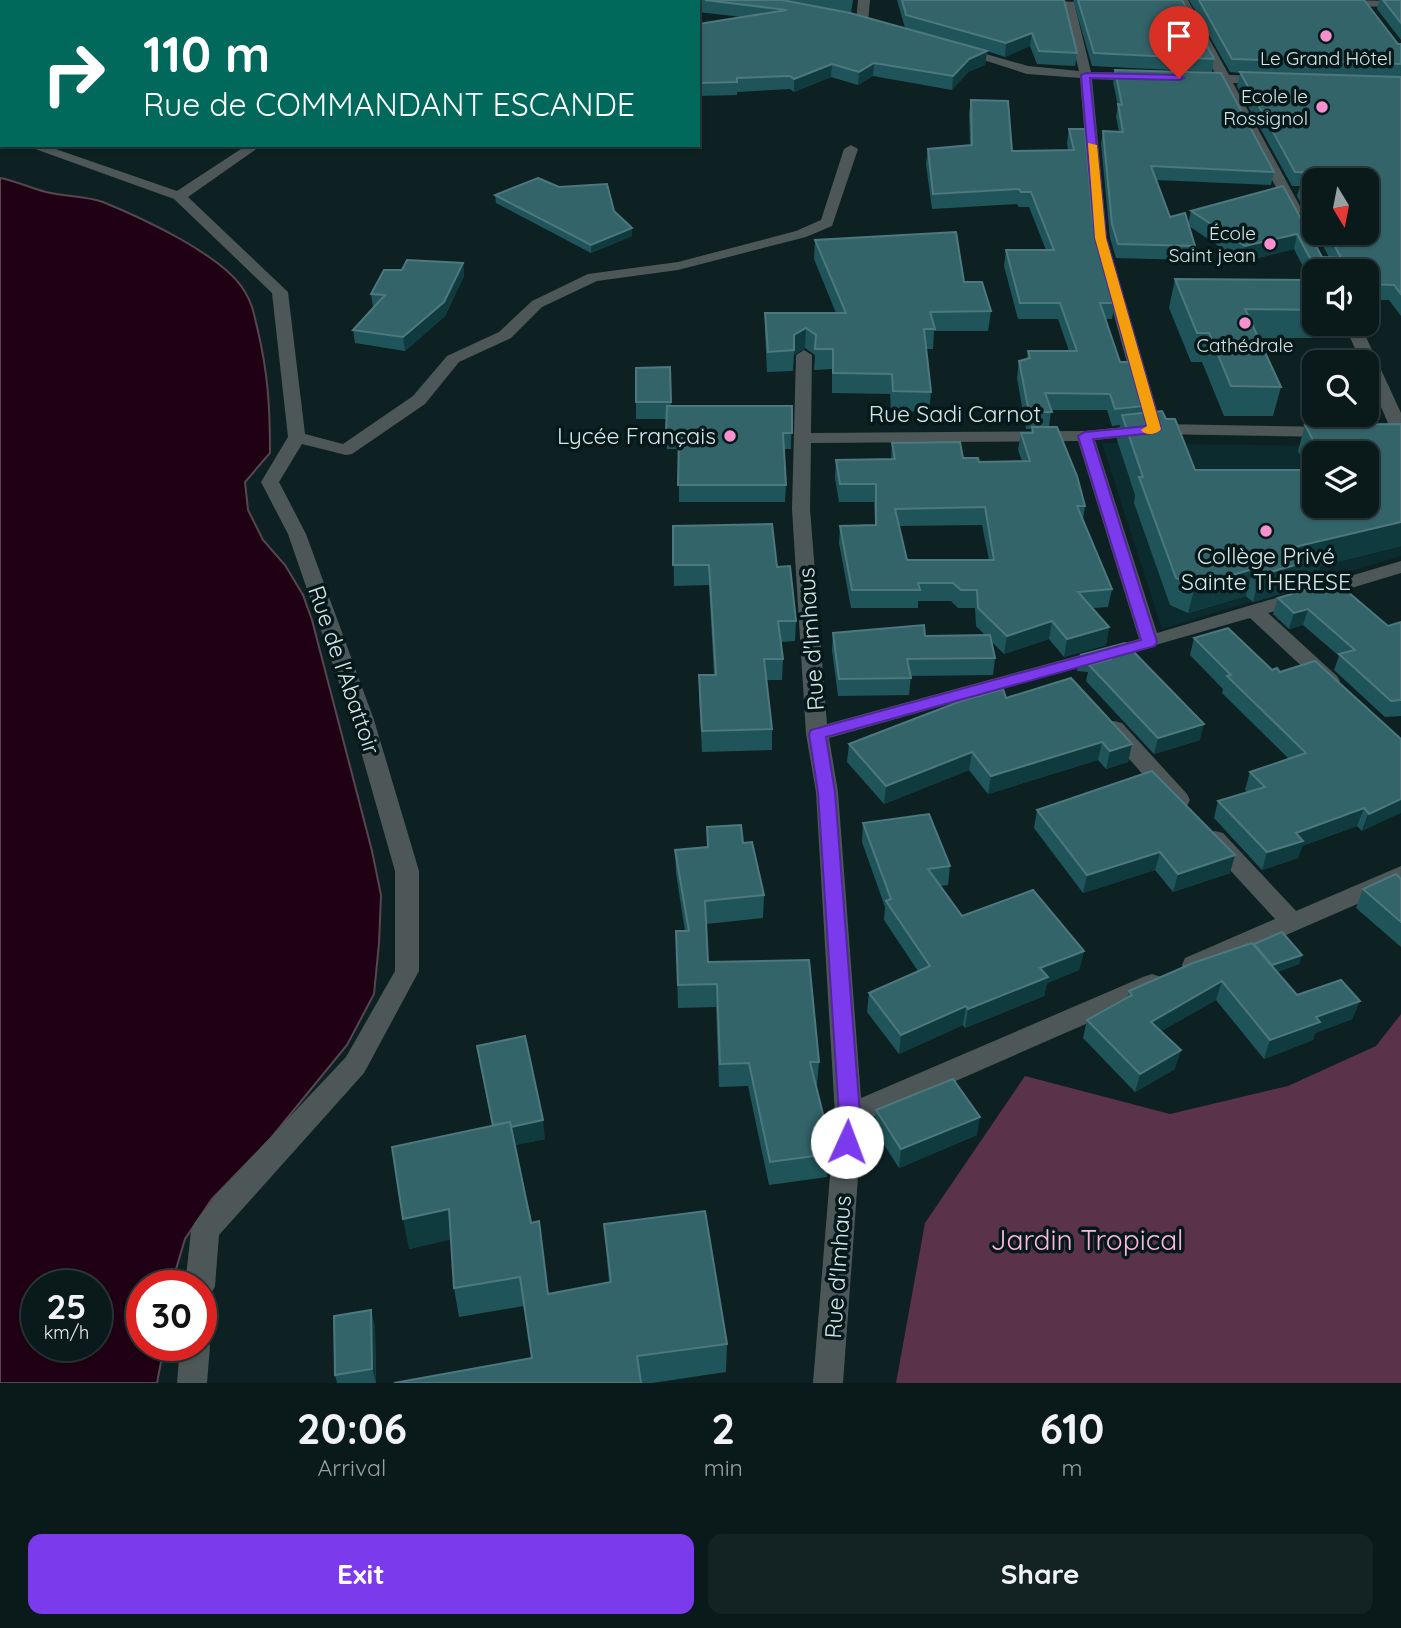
<!DOCTYPE html>
<html lang="en">
<head>
<meta charset="utf-8">
<style>
  :root { --surface:#0a191a; --page:#132223; --text:#f1f3f6; --muted:#99a0a2; --line:#2a3839; --accent:#7c3aed }
  body { margin:0; font-family:Quicksand,sans-serif; background:var(--page); color:var(--text); height:100vh; display:flex; flex-direction:column; font-size:26px; white-space:nowrap }
  * { box-sizing:border-box; margin:0 }
  p { font-size:23px; color:var(--muted) }
  .icon { flex:none; width:38px; height:38px; fill:none; stroke:currentColor; stroke-width:2; stroke-linecap:round; stroke-linejoin:round }
  .map { position:relative; height:1383px; overflow:hidden }
  .sheet { display:flex; flex-direction:column; background:var(--surface); flex:1 }
  .sheet>* { flex:none }
  .banner { position:absolute; left:0px; top:0px; width:700px; height:147px; box-shadow:0 2px 5px #0004,0 0 0 2px var(--line); background:#00695c; color:#fff; overflow:hidden }
  .needle { width:46px; rotate:170deg }
  .controls { position:absolute; left:1302px; top:168px; display:grid; gap:14px }
  .controls a { display:grid; place-items:center; width:77px; height:77px; border-radius:14px; background:var(--surface); box-shadow:0 2px 5px #0004,0 0 0 2px var(--line); font-size:35px }
  .speed { position:absolute; left:21px; top:1270px; display:flex; gap:14px; font-size:35px; font-weight:700; text-align:center }
  .speed>* { display:grid; place-content:center; width:91px; height:91px; border-radius:50%; background:var(--surface); box-shadow:0 2px 5px #0004,0 0 0 2px var(--line); line-height:1 }
  .speed small { font-size:18px; font-weight:400 }
  .speed .limit { border:10px solid #d22; background:#fff; color:#111 }
  .pin { position:absolute; display:grid; place-items:center; width:60px; height:60px; color:#fff; margin:-72px -30px; border-radius:50% 50% 50% 0; rotate:-45deg; box-shadow:0 0 7px #0007 }
  .pin .icon { rotate:45deg }
  .me { position:absolute; width:77px; margin:-38px; rotate:2deg; stroke-linejoin:round; filter:drop-shadow(0 0 5px #0008) }
  .turn { display:flex; align-items:center; gap:24px; height:147px; padding:0 28px; font-size:32px }
  .turn .icon { width:91px; height:91px; stroke-width:2.5 }
  .turn b { display:block; font-size:49px; line-height:60px }
  .eta { display:flex; justify-content:space-evenly; align-items:center; height:119px; text-align:center }
  .eta b { font-size:42px; font-weight:800; line-height:49px }
  .primary-button { display:flex; gap:14px; margin-top:auto; padding:14px 28px }
  .primary-button a { flex:1; height:80px; border-radius:14px; background:var(--accent); color:#fff; font-size:28px; font-weight:800; line-height:80px; text-align:center }
  .primary-button a+a { background:var(--page); color:var(--text) }
  .map>svg:first-child { display:block }
  .built { fill:#0c2b2e; fill-rule:evenodd }
  .green { fill:#5a324a }
  .water { fill:#1f0014; stroke:#574553; stroke-width:2; fill-rule:evenodd }
  .lines { fill:none; stroke-linecap:round; stroke-linejoin:round }
  .street { fill:#4e5758; fill-rule:evenodd }
  .wall { fill:#1f555a; fill-rule:evenodd }
  .shaded-wall { fill:#0f3a3e }
  .building { fill:#33646a; stroke:#4d787d; stroke-width:2; fill-rule:evenodd }
  .route { fill:#7c3aed; stroke:#51269a; stroke-width:2 }
  .slow { fill:#f59e0b }
  .poi-dot { fill:#f790ce; stroke:#05181a; stroke-width:2.5 }
  .labels { text-anchor:middle; stroke-width:7; stroke-linejoin:round; paint-order:stroke }
  .far-poi-label { font-size:19px; fill:#d9e5e6; stroke:#05181a }
  .street-label { font-size:23px; fill:#d9e5e6; stroke:#05181a }
  .poi-label { font-size:23px; fill:#d9e5e6; stroke:#05181a; text-anchor:end }
  .near-park-label { font-size:28px; fill:#ffb5e0; stroke:#05181a }
</style>
</head>
<body>
<div class="map">
<svg width="1401" height="1383" viewBox="0 0 1401 1383">
  <rect width="100%" height="100%" fill="#0d2123"/>
  <path class="built" d="M1102 443 1401 447V556L1162 629ZM1314 453H1367V506H1314Z"/>
  <polygon class="green" points="1401,1014 1401,1383 896,1383 925,1223 1025,1076 1170,1114 1288,1086 1376,1046"/>
  <path class="water" d="M0 178C16 181 30 188 46 192 65 197 84 195 103 202 142 218 225 256 245 292 252 303 254 314 257 327 268 372 270 407 270 453L245 482 248 510 263 540 285 565 303 595 312 620 372 851 381 895 379 943 374 994 347 1045 271 1138 212 1199 185 1239 171 1286H142V1346H164L157 1383H0ZM37 1286H96V1346H37Z"/>
  <g class="lines">
    <g class="street">
      <polygon points="349,0 362,0 363,2 351,2"/>
      <polygon points="858,0 870,0 868,22 862,25 856,22"/>
      <path d="M1045 0 1074 2 1091 72 1143 73 1149 77 1143 81 1092 79 1107 238 1161 424 1332 427 1341 432 1332 437 1154 434 1095 440 1157 633 1401 561V573L1268 613 1337 676 1340 681 1337 686H1323L1250 618 829 738 838 792 861 1098 1143 977 1152 974 1161 977 1165 984 1161 991 862 1122 843 1383H813L835 1115 816 792 806 734 792 509 796 355 804 350 812 355 811 433 1085 431 1144 425 1093 238 1080 78 1027 74 952 50 958 46 1028 66 1079 71 1063 5ZM1078 441 1139 639 827 724 810 509 811 443Z"/>
      <polygon points="1176,0 1188,0 1229,75 1266,76 1272,80 1266,84 1233,83 1302,210 1300,213 1295,214 1288,210 1220,82 1197,82 1191,78 1197,74 1216,75"/>
      <polygon points="1338,0 1401,1 1401,7 1339,6 1333,3"/>
      <polygon points="0,131 2,132 2,140 0,139"/>
      <polygon points="24,145 44,145 177,191 247,145 262,145 188,197 288,292 305,434 343,444 413,396 447,356 499,332 532,301 588,274 678,262 796,231 821,220 844,149 851,145 858,149 832,226 806,237 678,270 597,281 542,307 511,338 459,362 425,404 352,454 346,455 302,444 279,482 306,534 374,720 419,871 419,971 364,1073 219,1235 215,1286 210,1296 201,1299 201,1286 185,1286 191,1231 195,1222 218,1193 346,1057 395,971 395,871 352,720 288,534 261,482 288,437 272,293 174,199"/>
      <polygon points="1344,324 1360,324 1401,413 1401,437 1392,432 1367,375 1367,362 1361,362"/>
      <polygon points="1114,721 1122,723 1187,794 1190,800 1187,806 1179,808 1171,806 1106,733 1103,728 1106,723"/>
      <polygon points="1215,831 1223,833 1296,911 1401,866 1401,885 1194,975 1185,972 1182,965 1185,958 1275,919 1207,845 1203,839 1207,833"/>
      <polygon points="201,1334 206,1336 210,1346 207,1383 177,1383 180,1346 201,1346"/>
    </g>
  </g>
  <g class="wall">
    <polygon points="0,0 289,0 290,2 2,2 2,84 0,84"/>
    <polygon points="384,0 421,0 416,2 388,2"/>
    <polygon points="639,0 853,0 851,13 905,28 897,0 1064,0 1077,53 1075,66 1037,64 1030,46 1005,57 987,51 985,65 968,72 952,90 873,76 858,85 831,77 794,92 790,89 737,92 737,95 698,96 698,24 742,17 698,12 698,2 651,2"/>
    <polygon points="1073,0 1182,0 1214,59 1212,72 1092,66"/>
    <polygon points="1189,0 1364,0 1398,44 1401,44 1401,316 1389,300 1367,300 1367,271 1314,271 1314,324 1326,324 1322,338 1258,338 1281,387 1273,416 1224,416 1202,362 1191,362 1169,308 1175,279 1310,280 1294,249 1242,262 1189,226 1195,246 1192,260 1116,258 1110,238 1101,144 1103,131 1119,132 1116,117 1118,106 1113,82 1115,70 1274,172 1271,185 1156,180 1170,217 1188,224 1191,211 1283,186 1322,257 1329,257 1316,233 1367,233 1314,180 1314,229 1297,196 1300,186 1292,186 1237,86 1240,73 1230,72"/>
    <polygon points="1379,0 1401,0 1401,40 1377,9"/>
    <path d="M971 100 1012 151 1068 150 1067 143 1069 129 1093 223 1115 303 1112 319H1105L1120 362 1144 406 1143 413 1166 419 1195 470H1307L1298 451 1305 425 1401 424V546L1320 566 1315 584 1253 602 1246 596 1188 613 1170 605 1134 503 1135 495 1117 440 1120 425 1112 426 1107 410H1051L1049 427 1085 506 1083 520 1112 589 1108 607 1093 608 1109 627 1106 645 1064 657 1049 639 1004 654 991 641 995 658 993 675 911 676 909 695 838 696 832 650 833 633 925 636 985 635 976 626 975 608H958L951 601H918V608H851L839 543 840 526 875 525 874 502H839L835 478 836 460 891 459 892 443 979 462 1022 461 1018 450 1021 433H1031L1032 429H1026L1017 378 1019 361 1027 359 1028 351H1069L1058 319H1018L1004 266 1006 250H1046L1029 207H1019L1017 204 932 209 926 164 928 149 970 145 969 114ZM1314 453H1367L1314 506ZM982 525 989 560H907L899 526Z"/>
    <polygon points="495,195 614,211 632,228 632,236 591,253 496,203"/>
    <polygon points="815,240 964,282 991,311 988,331 934,331 933,349 926,349 931,392 929,412 891,411 890,394 832,393 832,369 814,370 815,355 805,348 794,355 793,371 767,372 765,333 765,313 836,313 814,259"/>
    <polygon points="463,263 464,276 445,316 405,351 355,343 353,330 373,307 371,294 402,270"/>
    <polygon points="670,367 671,406 792,406 791,449 784,449 786,485 785,502 679,502 679,449 667,449 667,419 636,419 636,402"/>
    <polygon points="673,526 777,567 796,621 795,641 781,642 783,659 782,680 766,680 772,729 772,750 702,752 699,696 699,675 714,675 709,585 674,586"/>
    <polygon points="1278,598 1388,626 1401,622 1401,716 1385,717 1334,670 1339,656 1303,625 1289,629 1273,614"/>
    <polygon points="1194,638 1272,670 1280,672 1397,737 1362,831 1357,826 1302,846 1298,858 1262,870 1214,818 1218,801 1247,792 1245,790 1250,772 1289,759 1222,693 1223,689 1190,655"/>
    <polygon points="1125,643 1200,740 1154,754 1086,681 1088,672 1077,671 1080,655"/>
    <polygon points="1006,698 1132,744 1128,762 1106,769 1098,760 988,794 969,770 884,804 847,762 849,744"/>
    <polygon points="1037,810 1230,873 1173,892 1155,870 1083,893 1034,828"/>
    <polygon points="863,823 950,866 948,885 940,886 962,916 1084,951 1079,970 1047,983 1044,996 965,1028 963,1025 899,1054 867,1012 869,993 918,971 884,920 885,907 862,842"/>
    <polygon points="707,827 743,843 764,895 763,918 706,924 708,962 819,1062 817,1085 816,1085 830,1142 827,1177 769,1185 748,1086 719,1087 716,1007 678,1008 676,931 685,931 676,873 675,850 707,847"/>
    <polygon points="1401,879 1401,947 1356,908 1363,889"/>
    <polygon points="1254,945 1302,955 1299,964 1277,972 1297,995 1360,1001 1352,1019 1315,1033 1313,1040 1264,1059 1216,1000 1161,1031 1175,1069 1135,1092 1083,1038 1087,1020 1127,998 1129,991"/>
    <polygon points="477,1046 545,1139 515,1145 548,1294 609,1282 604,1224 727,1344 726,1372 652,1383 394,1383 532,1358 524,1306 459,1317 454,1288 451,1239 409,1249 492,1126"/>
    <polygon points="876,1110 977,1135 899,1168 874,1129"/>
    <polygon points="371,1310 375,1328 376,1383 337,1383 335,1375"/>
  </g>
  <g class="shaded-wall">
    <polygon points="216,0 229,0 230,2 211,2"/>
    <polygon points="400,0 421,0 416,2 400,2"/>
    <polygon points="579,0 596,0 594,2 577,2"/>
    <polygon points="1032,33 1030,46 1005,57 1006,43"/>
    <polygon points="987,51 985,65 968,72 952,90 953,76 969,59"/>
    <polygon points="874,63 873,76 858,85 859,72"/>
    <polygon points="832,64 831,77 794,92 794,79"/>
    <polygon points="632,228 632,236 591,253 591,245"/>
    <polygon points="1297,234 1294,249 1242,262 1245,246"/>
    <polygon points="463,263 464,276 445,316 405,351 403,337"/>
    <polygon points="806,328 805,348 794,355 794,335"/>
    <polygon points="1401,522 1401,546 1320,566 1315,584 1253,602 1260,575 1286,549"/>
    <polygon points="1253,569 1246,596 1188,613 1195,586"/>
    <polygon points="1308,609 1303,625 1289,629 1294,613"/>
    <polygon points="1052,621 1049,639 1004,654 1007,636"/>
    <polygon points="1109,627 1106,645 1064,657 1067,639"/>
    <polygon points="1204,724 1200,740 1154,754 1158,738"/>
    <polygon points="1102,742 1098,760 988,794 991,776"/>
    <polygon points="1132,744 1128,762 1106,769 1110,751"/>
    <polygon points="972,752 969,770 884,804 886,786"/>
    <polygon points="1401,799 1401,813 1362,831 1369,814"/>
    <polygon points="1364,808 1357,826 1302,846 1298,858 1262,870 1267,852 1296,833"/>
    <polygon points="1160,852 1155,870 1083,893 1087,875"/>
    <polygon points="1235,855 1230,873 1173,892 1178,874"/>
    <polygon points="1084,951 1079,970 1047,983 1044,996 965,1028 968,1009 1040,968"/>
    <polygon points="1302,955 1299,964 1269,975 1272,965"/>
    <polygon points="1222,981 1216,1000 1146,1040 1151,1022"/>
    <polygon points="1360,1001 1352,1019 1315,1033 1313,1040 1264,1059 1270,1040 1316,1017"/>
    <polygon points="966,1006 963,1025 899,1054 901,1035"/>
    <polygon points="1181,1050 1175,1069 1135,1092 1140,1074"/>
    <polygon points="980,1117 977,1135 899,1168 901,1149"/>
    <polygon points="543,1120 545,1139 496,1149 494,1131"/>
    <polygon points="449,1209 454,1239 409,1249 403,1219"/>
    <polygon points="371,1310 375,1328 376,1383 372,1369"/>
  </g>
  <g class="building">
    <polygon points="0,0 216,0 211,2 2,2 2,71 0,71 0,53 1,53 0,47"/>
    <polygon points="232,0 289,0 290,2 233,2"/>
    <polygon points="523,0 579,0 577,2 521,2"/>
    <polygon points="705,0 782,0 850,13 987,51 969,59 953,76 874,63 859,72 832,64 794,79 790,76 737,78 737,82 698,83 698,24 787,10"/>
    <polygon points="902,0 1064,0 1077,53 1039,51 1032,33 1006,43 906,15"/>
    <polygon points="1078,0 1182,0 1214,59 1094,53"/>
    <polygon points="1199,0 1364,0 1398,44 1401,44 1401,64 1232,59"/>
    <polygon points="1383,0 1401,0 1401,23"/>
    <polygon points="1115,70 1221,73 1274,172 1151,166 1170,217 1185,213 1195,246 1118,244 1112,224 1103,131 1123,132 1118,104 1122,105"/>
    <polygon points="1240,72 1401,77 1401,294 1394,285 1367,284 1367,271 1317,271 1297,234 1245,246 1191,211 1283,186 1322,257 1341,258 1328,233 1367,233 1367,180 1314,180 1314,207 1301,181 1332,173 1295,172"/>
    <polygon points="971,100 1008,101 1012,151 1074,150 1069,129 1085,129 1093,223 1115,303 1100,303 1120,362 1132,362 1144,406 1115,409 1110,394 1045,393 1052,412 1029,412 1019,361 1030,358 1028,351 1077,351 1060,303 1020,303 1006,250 1054,250 1031,192 1021,192 1019,189 933,194 928,149 972,145"/>
    <polygon points="538,178 559,187 607,184 614,211 632,228 591,245 495,195"/>
    <polygon points="956,232 964,282 982,282 991,311 930,312 935,329 924,329 931,392 893,391 892,374 833,373 833,349 815,349 816,335 806,328 794,335 794,350 768,352 765,313 846,313 815,240"/>
    <polygon points="407,260 463,263 444,302 403,337 353,330 385,295 371,294 384,270 402,270"/>
    <polygon points="1175,279 1314,280 1314,310 1245,309 1281,387 1231,386 1209,333 1197,333"/>
    <polygon points="670,367 671,402 636,402 636,368"/>
    <polygon points="667,406 792,406 792,433 783,433 786,485 678,485 679,433 666,432"/>
    <polygon points="1162,411 1166,419 1175,419 1195,470 1314,470 1314,506 1367,506 1367,453 1320,453 1305,425 1401,424 1401,522 1286,549 1287,554 1323,557 1260,575 1253,569 1195,586 1176,578 1139,477 1143,477 1122,415"/>
    <path d="M1032 427H1057L1077 476 1085 506H1077L1112 589 1078 592 1109 627 1067 639 1052 621 1007 636 978 608 977 590H961L953 583H918L920 590H852L840 526 876 525V484H840L836 460 895 459 892 443 960 442 963 458H978L979 462 1030 461 1021 433H1033ZM985 507 994 560H907L895 509Z"/>
    <polygon points="772,524 777,567 790,566 796,621 778,621 783,659 764,659 772,729 702,731 699,675 716,675 709,565 673,565 673,526"/>
    <polygon points="1335,581 1388,626 1401,622 1401,700 1391,701 1339,654 1355,650 1308,609 1294,613 1278,598"/>
    <polygon points="924,625 925,636 990,635 995,658 907,659 911,678 839,679 833,633"/>
    <polygon points="1228,628 1272,670 1277,668 1280,672 1315,661 1401,739 1401,799 1369,814 1364,808 1296,833 1303,841 1267,852 1218,801 1265,787 1250,772 1306,753 1227,676 1231,675 1194,638"/>
    <polygon points="1125,643 1204,724 1158,738 1089,665 1111,659 1110,656 1080,655"/>
    <polygon points="1071,678 1132,744 1110,751 1102,742 991,776 972,752 886,786 849,744 961,701 1003,689 1006,698"/>
    <polygon points="1152,771 1235,855 1178,874 1160,852 1087,875 1037,810"/>
    <polygon points="929,814 950,866 928,869 962,916 1033,890 1084,951 1040,968 1048,977 968,1009 966,1006 901,1035 869,993 930,966 886,901 891,899 863,823"/>
    <polygon points="741,825 743,843 752,842 764,895 705,901 708,962 809,960 819,1062 810,1062 830,1142 829,1154 770,1162 749,1063 720,1064 717,984 678,985 676,931 689,931 675,850 708,847 707,827"/>
    <polygon points="1396,874 1401,879 1401,922 1363,889"/>
    <polygon points="1282,932 1302,955 1272,965 1254,944"/>
    <polygon points="1252,943 1297,995 1341,980 1360,1001 1316,1017 1320,1022 1270,1040 1222,981 1151,1022 1181,1050 1140,1074 1087,1020 1132,995 1129,991 1193,963"/>
    <polygon points="525,1036 543,1120 511,1127 510,1122 493,1125 477,1046"/>
    <polygon points="953,1079 980,1117 901,1149 876,1110"/>
    <polygon points="510,1122 531,1223 539,1221 548,1294 611,1282 604,1224 705,1211 727,1344 637,1356 641,1383 394,1383 532,1358 520,1277 454,1288 449,1209 403,1219 392,1147"/>
    <polygon points="371,1310 372,1369 335,1375 334,1316"/>
  </g>
  <polygon class="route" points="1086,73 1179,75 1184,78 1179,80 1090,78 1106,238 1161,429 1154,433 1093,439 1157,642 1155,646 826,737 835,792 860,1115 855,1148 847,1151 840,1148 837,1142 839,1115 818,792 809,734 811,730 1141,640 1078,436 1085,432 1147,426 1095,238 1081,75"/>
  <path class="slow" d="M1088 143 1097 145 1106 238 1161 429C1157 435 1145 436 1141 430L1147 426 1095 238Z"/>
  <g class="poi-dot">
    <circle cx="1326" cy="36" r="7"/>
    <circle cx="1322" cy="107" r="7"/>
    <circle cx="1270" cy="244" r="7"/>
    <circle cx="1245" cy="323" r="7"/>
    <circle cx="730" cy="436" r="7"/>
    <circle cx="1266" cy="531" r="7"/>
  </g>
  <g class="labels">
    <g class="far-poi-label">
      <text x="1326" y="65">Le Grand Hôtel</text>
      <text x="1308" y="103" text-anchor="end">Ecole le<tspan x="1308" dy="22">Rossignol</tspan></text>
      <text x="1256" y="240" text-anchor="end">École<tspan x="1256" dy="22">Saint jean</tspan></text>
      <text x="1245" y="352">Cathédrale</text>
    </g>
    <g class="street-label">
      <text x="955" y="422">Rue Sadi Carnot</text>
      <text transform="translate(811 639) rotate(-94)" y="8">Rue d'Imhaus</text>
      <text transform="translate(344 670) rotate(71)" y="8">Rue de l'Abattoir</text>
      <text transform="translate(838 1267) rotate(-86)" y="8">Rue d'Imhaus</text>
    </g>
    <g class="poi-label">
      <text x="716" y="444">Lycée Français</text>
      <text x="1266" y="564" text-anchor="middle">Collège Privé<tspan x="1266" dy="26">Sainte THERESE</tspan></text>
    </g>
    <g class="near-park-label">
      <text x="1087" y="1250">Jardin Tropical</text>
    </g>
  </g>
</svg>
<div class="controls">
<a><svg class="needle" viewBox="-14 -14 28 28"><path d="M0-13l5 13h-10z" fill="#e53935"/><path d="M0 13l5-13h-10z" fill="#99a0a2"/></svg></a>
<a><svg class="icon" aria-label="sound" viewBox="0 0 24 24"><path d="M4 9h4l5-4v14l-5-4H4zM17 9q2 3 0 6"/></svg></a>
<a><svg class="icon" aria-label="search" viewBox="0 0 24 24"><circle cx="10" cy="10" r="6"/><path d="M15 15l6 6"/></svg></a>
<a><svg class="icon" aria-label="layers" viewBox="0 0 24 24"><path d="M12 4l9 5-9 5-9-5zM3 14l9 5 9-5"/></svg></a>
</div>
<div class="speed"><div>25<small>km/h</small></div><div class="limit">30</div></div>
<div class="pin" style="left:1179px;top:78px;background:#d93025"><svg class="icon" aria-label="arrive" viewBox="0 0 24 24"><path d="M6 21V4h12l-3 4 3 4H6"/></svg></div>
<svg class="me" style="left:847px;top:1142px" viewBox="-20 -20 40 40"><circle r="19" fill="#fff"/><path d="M0-13L10 11 0 6-10 11z" fill="#7c3aed"/></svg>
<div class="banner">
<div class="turn"><svg class="icon" aria-label="right" viewBox="0 0 24 24"><path d="M7 20v-9h11M14 6l5 5-5 5"/></svg><div><b>110 m</b>Rue de COMMANDANT ESCANDE</div></div>
</div>
</div>
<section class="sheet">
<div class="eta">
<div><b>20:06</b><p>Arrival</p></div>
<div><b>2</b><p>min</p></div>
<div><b>610</b><p>m</p></div>
</div>
<div class="primary-button"><a>Exit</a><a>Share</a></div>
</section>
</body>
</html>
